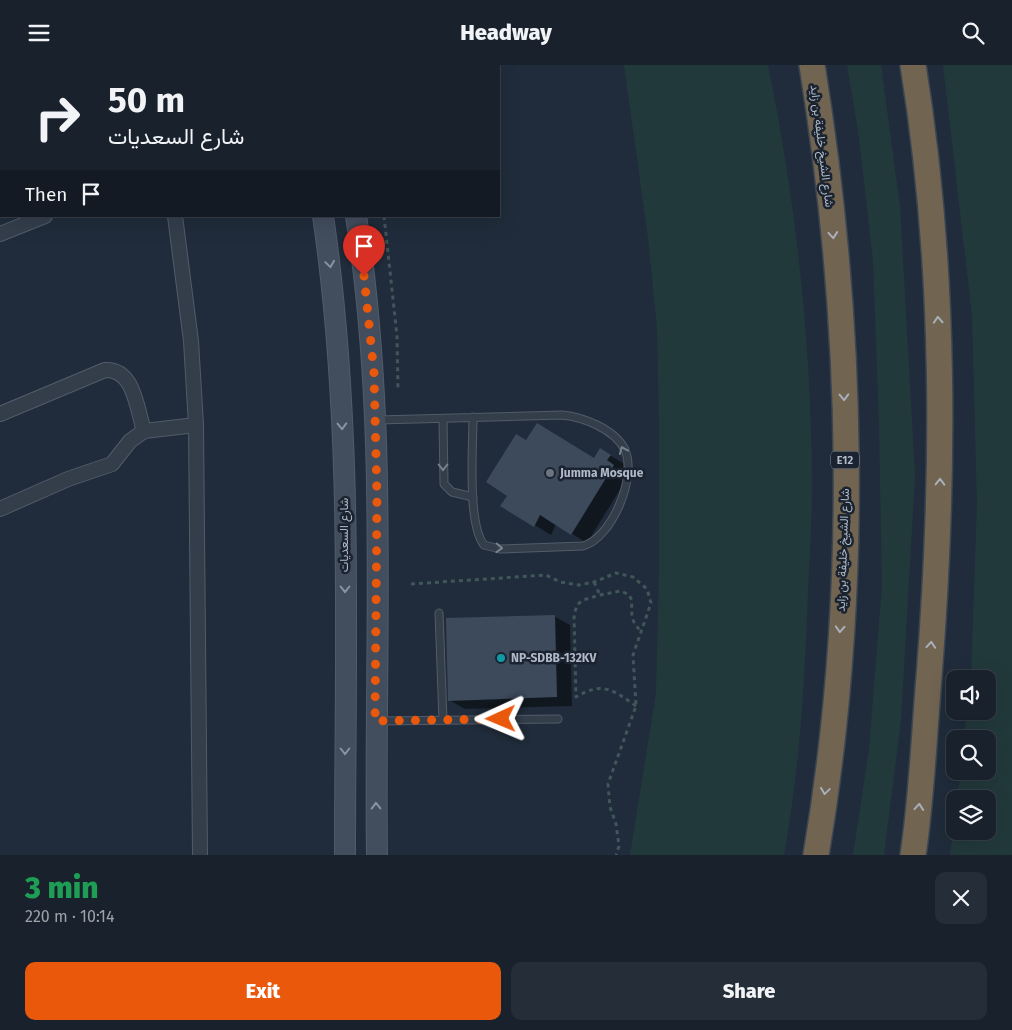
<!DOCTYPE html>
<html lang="en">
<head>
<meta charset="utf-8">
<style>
  :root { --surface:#18212c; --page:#252e38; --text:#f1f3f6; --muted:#9fa3a9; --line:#363e48; --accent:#ea580c }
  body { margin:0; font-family:"Fira Sans",Vazirmatn,sans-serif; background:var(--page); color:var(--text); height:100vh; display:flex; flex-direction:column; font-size:19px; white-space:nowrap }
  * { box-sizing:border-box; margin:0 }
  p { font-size:16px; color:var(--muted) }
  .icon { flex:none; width:28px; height:28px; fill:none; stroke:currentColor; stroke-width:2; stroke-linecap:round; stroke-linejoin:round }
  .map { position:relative; height:790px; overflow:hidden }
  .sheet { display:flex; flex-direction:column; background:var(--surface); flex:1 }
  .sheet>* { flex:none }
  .guide { position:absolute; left:0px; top:0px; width:500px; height:152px; box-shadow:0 5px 20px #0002,0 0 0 1px var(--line); background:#18212c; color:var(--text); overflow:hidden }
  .tools { position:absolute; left:946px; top:605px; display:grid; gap:10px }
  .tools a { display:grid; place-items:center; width:50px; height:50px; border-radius:10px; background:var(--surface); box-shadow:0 5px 20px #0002,0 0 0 1px var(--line); font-size:25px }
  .pin { position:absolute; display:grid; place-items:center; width:42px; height:42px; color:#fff; margin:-51px -21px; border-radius:50% 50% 50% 0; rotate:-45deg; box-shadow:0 0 5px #0007 }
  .pin .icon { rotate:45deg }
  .me { position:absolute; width:55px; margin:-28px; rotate:269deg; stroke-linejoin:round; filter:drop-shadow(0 0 4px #0008) }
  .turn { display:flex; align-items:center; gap:18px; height:105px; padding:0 25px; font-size:22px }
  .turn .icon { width:65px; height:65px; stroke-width:2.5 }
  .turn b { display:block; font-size:35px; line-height:42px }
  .then { display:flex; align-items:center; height:48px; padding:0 25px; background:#0003; gap:10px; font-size:19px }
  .round { display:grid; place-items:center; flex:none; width:52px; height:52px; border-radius:10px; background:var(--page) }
  .head { display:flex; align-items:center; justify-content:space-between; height:85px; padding:0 25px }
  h1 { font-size:30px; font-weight:800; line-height:38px; color:#1e9e55 }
  .action { display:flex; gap:10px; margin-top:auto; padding:10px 25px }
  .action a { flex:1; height:58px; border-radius:10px; background:var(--accent); color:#fff; font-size:20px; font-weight:800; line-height:58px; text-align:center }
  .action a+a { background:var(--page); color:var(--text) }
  header { display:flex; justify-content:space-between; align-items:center; height:65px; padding:0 25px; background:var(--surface); font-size:22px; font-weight:800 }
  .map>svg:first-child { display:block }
  .green { fill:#22393c }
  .shadow { fill:#0007 }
  .building { fill:#3c4a5b }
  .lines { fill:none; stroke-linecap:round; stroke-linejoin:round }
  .lane-casing { stroke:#525c69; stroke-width:9 }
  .street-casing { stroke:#525c69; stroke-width:16 }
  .secondary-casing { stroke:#525c69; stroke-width:22 }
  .highway-casing { stroke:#3c4652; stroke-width:28 }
  .path { stroke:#405659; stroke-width:3; stroke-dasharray:4 4; stroke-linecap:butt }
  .lane { stroke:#343e4b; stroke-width:7 }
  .street { stroke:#343e4b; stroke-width:14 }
  .secondary { stroke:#424d5e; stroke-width:20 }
  .highway { stroke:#716451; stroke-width:25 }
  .oneway { stroke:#a9b0bb }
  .oneway2 { stroke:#8993a2 }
  .oneway3 { stroke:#78828f }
  .route { stroke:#ea580c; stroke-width:9; stroke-dasharray:0 16.2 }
  .worship-dot { fill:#6b7280; stroke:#1a232f; stroke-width:2 }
  .culture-dot { fill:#0f9aa8; stroke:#1a232f; stroke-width:2 }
  .labels { text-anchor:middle; stroke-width:5; stroke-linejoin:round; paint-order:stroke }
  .shield { fill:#1a232f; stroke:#828c99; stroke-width:1 }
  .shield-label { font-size:11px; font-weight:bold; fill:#afb9c7 }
  .street-label { font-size:12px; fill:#afb9c7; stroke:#1a232f }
  .poi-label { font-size:12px; font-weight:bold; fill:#afb9c7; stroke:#1a232f; text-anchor:start }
</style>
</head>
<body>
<header><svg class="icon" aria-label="menu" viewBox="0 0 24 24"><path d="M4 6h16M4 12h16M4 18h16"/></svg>Headway<svg class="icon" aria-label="search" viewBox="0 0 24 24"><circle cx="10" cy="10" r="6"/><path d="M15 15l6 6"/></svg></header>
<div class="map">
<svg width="1012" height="790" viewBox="0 0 1012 790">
  <rect width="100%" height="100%" fill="#202c3b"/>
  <g class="green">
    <path d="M624 0H768C796 137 811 276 812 416 812 452 810 488 808 524 805 613 800 702 784 790H630L656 628 659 508V357L657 263 648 173Z"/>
    <polygon points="847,0 881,0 900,141 915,411 901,655 884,790 853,790 869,684 882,521 879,359 873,195 858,65"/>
    <polygon points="943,0 1012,0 1012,790 950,790 955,752 955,766 988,766 988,734 957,734 961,706 988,706 988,674 964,674 967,646 988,646 988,614 971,614 977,438 972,250"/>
  </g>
  <g class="shadow">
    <polygon points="526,377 595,394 601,385 626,400 622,406 629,410 587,478 556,459 551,470 502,440 509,431"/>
    <polygon points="554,551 570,560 572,641 465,644 449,635"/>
  </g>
  <g class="building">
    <polygon points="537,358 594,393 600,383 611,390 607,395 614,400 571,470 540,450 534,462 500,441 507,431 486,417 516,369 526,375"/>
    <polygon points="555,550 557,632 448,636 446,553"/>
  </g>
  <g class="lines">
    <defs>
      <g id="lane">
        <polyline points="443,354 444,419 452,427 473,432"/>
        <path d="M378 355 562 350C583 352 615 364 625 385 637 412 612 473 583 481L500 484 484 480C467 459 473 381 473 352"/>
        <polyline points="439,548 443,655"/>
        <polyline points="378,656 558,654"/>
      </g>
      <g id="street">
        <polyline points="139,0 140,1"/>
        <polyline points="175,151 191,276 196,360 200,790"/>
        <polyline points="0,169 45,151"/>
        <path d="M0 349 105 305C134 303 137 344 144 366"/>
        <polyline points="0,444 68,414 112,399 130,376 144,366 196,360"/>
      </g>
      <g id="secondary">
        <polyline points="292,0 292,1"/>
        <polyline points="325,0 326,1"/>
        <path d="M323 151C354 362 345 577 345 790"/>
        <path d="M356 151C389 361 374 578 377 790"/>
      </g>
      <g id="highway">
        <path d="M812 0C854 259 860 530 816 790"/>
        <path d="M913 0C946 203 945 408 929 612 924 671 922 731 913 790"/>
      </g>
    </defs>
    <use href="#lane" class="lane-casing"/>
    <use href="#street" class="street-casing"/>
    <use href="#secondary" class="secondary-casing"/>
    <use href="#highway" class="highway-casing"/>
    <g class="path">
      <polyline points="355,0 355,1"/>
      <polyline points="384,151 397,271 398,325"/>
      <polyline points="594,517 600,530"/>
      <polyline points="411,519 546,510 560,517 579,520 594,517 616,508 633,512 647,524 651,538 633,590 636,641 608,719 610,742 616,759 619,781 616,790"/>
      <path d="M636 641C613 625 603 616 576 632L574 550 577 540 583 535 600 530 620 526 628 529 632 535C631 549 631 557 641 566"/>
    </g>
    <use href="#lane" class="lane"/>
    <use href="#street" class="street"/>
    <use href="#secondary" class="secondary"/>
    <use href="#highway" class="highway"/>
  </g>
  <defs><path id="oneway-chevron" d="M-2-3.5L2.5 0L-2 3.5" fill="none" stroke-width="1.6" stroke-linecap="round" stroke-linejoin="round" transform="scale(1.25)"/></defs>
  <g class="oneway">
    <use href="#oneway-chevron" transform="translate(833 170) rotate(85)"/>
    <use href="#oneway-chevron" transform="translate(938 255) rotate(-93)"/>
    <use href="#oneway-chevron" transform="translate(844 332) rotate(88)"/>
    <use href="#oneway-chevron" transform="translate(940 417) rotate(-89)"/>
    <use href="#oneway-chevron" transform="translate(840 564) rotate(93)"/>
    <use href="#oneway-chevron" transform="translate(931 580) rotate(-86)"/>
    <use href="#oneway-chevron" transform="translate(825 726) rotate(98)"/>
    <use href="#oneway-chevron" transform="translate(919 742) rotate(-85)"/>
  </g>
  <g class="oneway2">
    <use href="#oneway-chevron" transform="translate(330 199) rotate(82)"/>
    <use href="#oneway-chevron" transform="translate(342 361) rotate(88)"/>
    <use href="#oneway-chevron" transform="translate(345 524) rotate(90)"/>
    <use href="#oneway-chevron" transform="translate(345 686) rotate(90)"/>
    <use href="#oneway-chevron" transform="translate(376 741) rotate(-91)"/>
  </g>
  <g class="oneway3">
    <use href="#oneway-chevron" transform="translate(623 385) rotate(-113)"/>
    <use href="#oneway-chevron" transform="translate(443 402) rotate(90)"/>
    <use href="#oneway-chevron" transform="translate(499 483) rotate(2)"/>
  </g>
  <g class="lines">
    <polyline class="route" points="364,211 374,308 377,432 375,656 501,654"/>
  </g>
  <circle class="worship-dot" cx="550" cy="408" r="5"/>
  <circle class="culture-dot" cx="501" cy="593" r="5"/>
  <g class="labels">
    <rect class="shield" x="831" y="386.5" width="28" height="17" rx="4"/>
    <g class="shield-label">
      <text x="845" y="399">E12</text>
    </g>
    <g class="street-label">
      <text transform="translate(822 81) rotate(83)" y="4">شارع الشيخ خليفة بن زايد</text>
      <text transform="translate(344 470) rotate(-90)" y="4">شارع السعديات</text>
      <text transform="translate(843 485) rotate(-88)" y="4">شارع الشيخ خليفة بن زايد</text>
    </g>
    <g class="poi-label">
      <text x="560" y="412">Jumma Mosque</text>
      <text x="511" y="597">NP-SDBB-132KV</text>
    </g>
  </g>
</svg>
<div class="tools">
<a><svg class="icon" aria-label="sound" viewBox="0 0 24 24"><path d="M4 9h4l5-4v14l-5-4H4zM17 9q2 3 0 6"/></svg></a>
<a><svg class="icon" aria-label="search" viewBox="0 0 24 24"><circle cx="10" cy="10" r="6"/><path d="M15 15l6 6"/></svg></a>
<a><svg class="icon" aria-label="layers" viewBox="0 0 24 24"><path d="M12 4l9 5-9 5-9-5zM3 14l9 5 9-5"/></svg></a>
</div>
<div class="pin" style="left:364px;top:211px;background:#d93025"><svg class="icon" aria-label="arrive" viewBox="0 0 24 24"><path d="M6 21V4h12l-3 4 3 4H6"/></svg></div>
<svg class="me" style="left:501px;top:654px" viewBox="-20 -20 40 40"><path d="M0-17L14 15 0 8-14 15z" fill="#ea580c" stroke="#fff" stroke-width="4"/></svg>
<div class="guide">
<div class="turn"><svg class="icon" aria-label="right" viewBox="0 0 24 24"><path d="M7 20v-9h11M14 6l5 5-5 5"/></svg><div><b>50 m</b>شارع السعديات</div></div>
<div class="then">Then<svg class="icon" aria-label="arrive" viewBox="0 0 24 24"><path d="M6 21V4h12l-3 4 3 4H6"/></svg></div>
</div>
</div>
<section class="sheet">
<div class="head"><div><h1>3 min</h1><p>220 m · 10:14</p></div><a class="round"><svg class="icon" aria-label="close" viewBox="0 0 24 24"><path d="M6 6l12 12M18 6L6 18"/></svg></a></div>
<div class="action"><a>Exit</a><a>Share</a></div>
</section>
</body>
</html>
